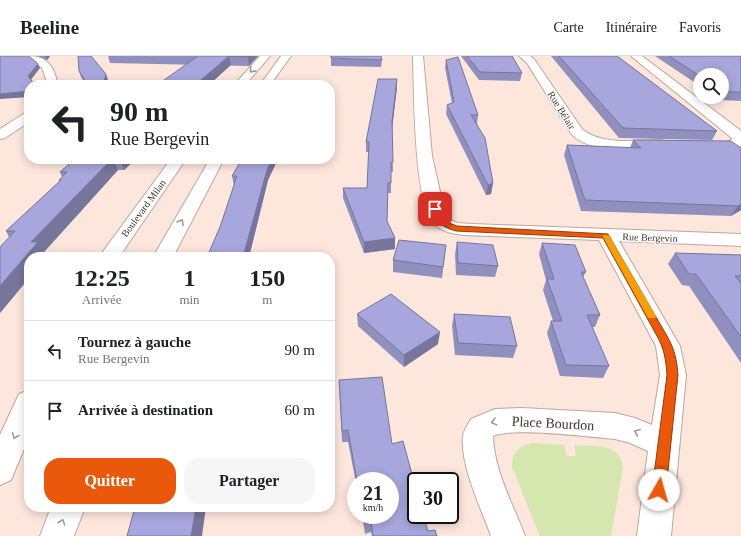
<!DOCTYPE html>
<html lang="fr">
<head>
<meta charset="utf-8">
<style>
  :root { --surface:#fff; --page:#f6f6f6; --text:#202124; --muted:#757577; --line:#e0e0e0; --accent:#ea580c }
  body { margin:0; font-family:"Times New Roman",serif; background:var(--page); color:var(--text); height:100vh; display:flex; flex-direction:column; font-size:15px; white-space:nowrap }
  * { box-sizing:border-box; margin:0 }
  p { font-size:13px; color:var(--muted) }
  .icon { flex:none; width:22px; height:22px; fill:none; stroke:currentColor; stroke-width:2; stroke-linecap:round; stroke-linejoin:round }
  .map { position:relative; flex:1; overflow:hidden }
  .details { position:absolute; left:24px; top:196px; width:311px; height:260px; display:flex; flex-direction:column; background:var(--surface); border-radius:16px; box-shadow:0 2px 10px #0003 }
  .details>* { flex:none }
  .top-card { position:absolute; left:24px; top:24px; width:311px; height:84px; border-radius:16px; box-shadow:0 2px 10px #0003; background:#fff; color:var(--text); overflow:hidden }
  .fabs { position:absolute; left:693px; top:12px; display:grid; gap:8px }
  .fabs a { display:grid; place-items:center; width:36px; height:36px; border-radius:50%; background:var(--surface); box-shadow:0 2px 10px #0003; font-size:20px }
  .speed { position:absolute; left:347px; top:416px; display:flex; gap:8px; font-size:20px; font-weight:700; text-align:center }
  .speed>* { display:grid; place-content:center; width:52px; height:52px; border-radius:50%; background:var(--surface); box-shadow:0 2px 10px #0003; line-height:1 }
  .speed small { font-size:10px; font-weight:400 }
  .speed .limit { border:2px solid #111; border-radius:6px; background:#fff; color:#111 }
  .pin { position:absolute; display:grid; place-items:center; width:34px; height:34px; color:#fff; margin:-17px; border-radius:8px; box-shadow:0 2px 6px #0006 }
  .me { position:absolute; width:44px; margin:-22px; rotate:7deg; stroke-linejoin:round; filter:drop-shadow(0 0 3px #0008) }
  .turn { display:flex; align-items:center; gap:14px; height:84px; padding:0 20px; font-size:18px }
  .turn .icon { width:52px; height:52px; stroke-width:2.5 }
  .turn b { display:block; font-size:28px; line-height:34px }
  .eta { display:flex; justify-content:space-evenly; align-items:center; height:68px; text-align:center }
  .eta b { font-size:24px; font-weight:700; line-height:28px }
  .action { display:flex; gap:8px; margin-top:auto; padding:8px 20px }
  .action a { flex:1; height:46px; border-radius:16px; background:var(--accent); color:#fff; font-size:16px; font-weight:700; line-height:46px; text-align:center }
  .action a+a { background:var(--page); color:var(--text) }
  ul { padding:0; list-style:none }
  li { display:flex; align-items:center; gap:12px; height:60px; padding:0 20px; border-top:1px solid var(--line) }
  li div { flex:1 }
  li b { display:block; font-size:15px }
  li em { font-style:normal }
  header { display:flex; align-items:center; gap:24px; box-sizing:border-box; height:56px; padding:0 20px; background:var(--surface); border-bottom:1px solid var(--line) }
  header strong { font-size:19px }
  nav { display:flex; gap:22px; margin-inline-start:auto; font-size:14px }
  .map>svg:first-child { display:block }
  .green { fill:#d5e6ae }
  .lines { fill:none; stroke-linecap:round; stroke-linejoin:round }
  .minor-casing { stroke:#c1a69b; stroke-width:2 }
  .secondary-casing { stroke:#c1a69b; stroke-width:2 }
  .minor { fill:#fff; fill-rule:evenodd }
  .secondary { fill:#fff; fill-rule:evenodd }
  .wall { fill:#9090be }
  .shaded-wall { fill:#76759b }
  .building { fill:#a8a7dd; stroke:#76759b }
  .oneway { stroke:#a09b98 }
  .route { fill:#ea580c; stroke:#983908 }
  .slow { fill:#f59e0b }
  .labels { text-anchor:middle; stroke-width:3; stroke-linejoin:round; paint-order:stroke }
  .far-street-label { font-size:10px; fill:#423732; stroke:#fff }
  .near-street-label { font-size:14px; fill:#423732; stroke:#fff }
</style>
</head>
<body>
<header>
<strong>Beeline</strong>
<nav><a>Carte</a><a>Itinéraire</a><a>Favoris</a></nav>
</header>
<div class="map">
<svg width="741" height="480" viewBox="0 0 741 480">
  <rect width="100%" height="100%" fill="#fde6dc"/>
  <path class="green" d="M532 387 564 389 567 400H576L574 389C594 391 619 385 623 411L611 480H540L512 411C512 397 518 390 532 387Z"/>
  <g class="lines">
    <defs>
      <g id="minor">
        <path d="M28 0C48 0 54 11 58 29H48L42 12Z"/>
        <path d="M413 0H423L432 100 445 158 449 163 457 167 473 168 741 178V190L619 185 680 290 686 319 671 480H637L648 395 630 387 615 383C591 381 511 371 493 380 494 415 513 448 525 480H491C481 452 460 409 463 380 464 374 468 368 471 363L495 353 522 352 615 357 635 362 652 369 660 319 656 290 599 184 462 179C451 177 439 175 432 166 414 142 414 34 413 0Z"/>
        <path d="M519 0H530L534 3 582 73C602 90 636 84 660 84L665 85 667 88 665 91 660 92C636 93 585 98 570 76L527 7Z"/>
        <polygon points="631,0 642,0 741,75 741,90 729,94 702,93 700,90 702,87 727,86 733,83"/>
        <polygon points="29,56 29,66 5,82 0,83 0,73 25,57"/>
      </g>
      <g id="secondary">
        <polygon points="260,0 270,0 245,29 234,29"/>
        <polygon points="281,0 291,0 270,29 260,29"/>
        <polygon points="171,103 186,103 119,201 99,201"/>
        <polygon points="210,103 224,103 173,201 153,201"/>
        <polygon points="29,334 29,381 11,424 0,429 0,379 19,338"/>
        <polygon points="51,451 85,451 74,480 40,480"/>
      </g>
    </defs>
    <use href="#minor" class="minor-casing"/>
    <use href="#secondary" class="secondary-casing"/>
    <use href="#minor" class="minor"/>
    <use href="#secondary" class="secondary"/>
  </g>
  <g class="wall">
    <polygon points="37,0 50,0 47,4"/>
    <polygon points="108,0 258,0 249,10 110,7"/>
    <polygon points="461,0 512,0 522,17 520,25 479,24"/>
    <polygon points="551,0 617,0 717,75 712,84 619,82"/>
    <polygon points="655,0 741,0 741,45 721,44 717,41 722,41 722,19 700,19 700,30"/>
    <polygon points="331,2 382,4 381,11 331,10"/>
    <polygon points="446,4 478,59 477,68 493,127 491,138 486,139 446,58 447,49 452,47 445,12"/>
    <polygon points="79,15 108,24 107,29 86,29 81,21"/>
    <polygon points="397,31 392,71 393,116 391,115 391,137 388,137 387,165 395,182 395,193 364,197 343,142 343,132 367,132 369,96 366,96 366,86"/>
    <polygon points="633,84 741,92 741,154 731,160 581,155 564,99 567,89 630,92"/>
    <polygon points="75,103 136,103 124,114 118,114 44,196 47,200 46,201 29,201 29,222 0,257 9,181 6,175 60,125 59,124 62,121 60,116"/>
    <polygon points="242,103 278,103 268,124 249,201 207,201 220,171 234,130 232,120"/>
    <polygon points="457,186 498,210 495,221 456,219 455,198"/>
    <polygon points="542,187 586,216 583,221 600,259 595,271 592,271 609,310 603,322 560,320 547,277 551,265 553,265 543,234 546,224 539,198"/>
    <polygon points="446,189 442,222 393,216 393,204"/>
    <polygon points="675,197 741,199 741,307 689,230 682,229 668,208"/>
    <polygon points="357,258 438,288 404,311 358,270"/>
    <polygon points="454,258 517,290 513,302 455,299 452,270"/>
    <polygon points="339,324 392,388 428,475 437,480 372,480 371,476 365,478 362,459 390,459 390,425 356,425 356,427 348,386 342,386"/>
  </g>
  <g class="shaded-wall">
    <polygon points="45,0 50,0 47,4"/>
    <polygon points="229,0 231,9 209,29 195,29"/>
    <polygon points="248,0 258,0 249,10 248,1"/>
    <polygon points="38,8 40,12 30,25 28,20"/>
    <polygon points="106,18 108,24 107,29 103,29"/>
    <polygon points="397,23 397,31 392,74 392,65"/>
    <polygon points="29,35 29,41 0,43 0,38"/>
    <polygon points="112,103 113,103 118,114 44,196 47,200 46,201 29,201 29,222 0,257 0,230 31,186"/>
    <polygon points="120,103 136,103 124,114"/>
    <polygon points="272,103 278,103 268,124 249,201 243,201 267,114"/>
    <polygon points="493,127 491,138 486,139 488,129"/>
    <polygon points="741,148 741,154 731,160 738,150"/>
    <polygon points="395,182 395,193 364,197 364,186"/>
    <polygon points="440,276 438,288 404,311 404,299"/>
    <polygon points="196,451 206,451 202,480 191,480"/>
  </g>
  <g class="building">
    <polygon points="0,0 29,0 38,8 28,20 35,29 29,29 29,35 0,38"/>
    <polygon points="78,0 91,0 106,18 103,29 88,29 79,15"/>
    <polygon points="198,0 248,0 248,1 229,0 195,29 157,29"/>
    <polygon points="331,0 381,0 382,4 331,2"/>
    <polygon points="467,0 512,0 522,17 480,16"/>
    <polygon points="559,0 617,0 717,75 623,72"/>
    <polygon points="669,0 741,0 741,36 725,36 722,34 722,19 700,19 700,20"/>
    <polygon points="458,1 478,59 471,59 485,82 493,127 488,129 447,49 454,46 446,4"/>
    <polygon points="378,23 397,23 392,65 393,106 391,106 391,127 388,127 387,165 395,182 364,186 343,132 367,132 369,86 366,86"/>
    <polygon points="633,84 731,85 741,92 741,148 738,150 585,144 567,89 641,92"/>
    <polygon points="75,103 112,103 31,186 38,186 0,230 0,191 15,175 6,175 61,124 59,124 67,116 60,116"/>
    <polygon points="242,103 272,103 267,114 243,201 207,201 220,171 237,120 232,120"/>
    <polygon points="399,184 446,189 443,211 393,204"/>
    <polygon points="457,186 493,189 498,210 458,207"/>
    <polygon points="542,187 575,189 586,216 581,216 600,259 587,259 609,310 566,309 551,265 562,265 547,223 554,223"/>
    <polygon points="675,197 741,199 741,220 735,220 741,227 741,281 696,218 689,218"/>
    <polygon points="391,238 440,276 404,299 357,258"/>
    <polygon points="454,258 510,261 517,290 458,287"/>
    <polygon points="382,321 392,388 403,385 416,433 416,459 423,459 428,475 435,474 437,480 373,480 371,466 365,468 363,459 390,459 390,425 357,425 348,374 342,375 339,324"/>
    <polygon points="135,451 196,451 191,480 127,480"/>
  </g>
  <defs><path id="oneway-chevron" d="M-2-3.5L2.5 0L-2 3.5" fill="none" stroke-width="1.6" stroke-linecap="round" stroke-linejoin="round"/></defs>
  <g class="oneway">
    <use href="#oneway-chevron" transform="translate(252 14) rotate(132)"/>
    <use href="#oneway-chevron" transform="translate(181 166) rotate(-61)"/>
    <use href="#oneway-chevron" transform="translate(494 366) rotate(165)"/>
    <use href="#oneway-chevron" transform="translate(637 376) rotate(-159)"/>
    <use href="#oneway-chevron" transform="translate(15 380) rotate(113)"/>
    <use href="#oneway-chevron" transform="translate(62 466) rotate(-71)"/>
  </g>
  <path class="route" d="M435 150 439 153 444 165 457 170 608 178 667 280C674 292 677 304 678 319L666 434 664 439 659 441 654 439 652 434 667 319C666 304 664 292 657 280L603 182 456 175C442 171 435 166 432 153Z"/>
  <polygon class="slow" points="604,179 609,179 610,181 656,260 655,262 648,262 603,181"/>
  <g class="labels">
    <g class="far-street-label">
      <text transform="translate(562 54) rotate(58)" y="4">Rue Bélair</text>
      <text transform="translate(143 152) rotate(-54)" y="4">Boulevard Milan</text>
      <text transform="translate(650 181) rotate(2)" y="4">Rue Bergevin</text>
    </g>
    <g class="near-street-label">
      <text transform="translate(553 367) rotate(3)" y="5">Place Bourdon</text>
    </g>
  </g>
</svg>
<div class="fabs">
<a><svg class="icon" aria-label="search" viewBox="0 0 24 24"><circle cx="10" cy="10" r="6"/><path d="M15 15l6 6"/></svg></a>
</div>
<div class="speed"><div>21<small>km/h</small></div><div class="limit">30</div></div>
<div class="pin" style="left:435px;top:153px;background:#d93025"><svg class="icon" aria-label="arrive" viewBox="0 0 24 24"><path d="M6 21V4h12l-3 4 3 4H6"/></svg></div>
<svg class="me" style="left:659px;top:434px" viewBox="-20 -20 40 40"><circle r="19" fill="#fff"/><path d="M0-13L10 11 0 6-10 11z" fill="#ea580c"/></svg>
<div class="top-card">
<div class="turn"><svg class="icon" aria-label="left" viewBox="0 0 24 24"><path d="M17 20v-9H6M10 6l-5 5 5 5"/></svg><div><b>90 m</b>Rue Bergevin</div></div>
</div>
<section class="details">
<div class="eta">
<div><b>12:25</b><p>Arrivée</p></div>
<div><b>1</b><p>min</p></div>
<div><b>150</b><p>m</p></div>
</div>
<ul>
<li><svg class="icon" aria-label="left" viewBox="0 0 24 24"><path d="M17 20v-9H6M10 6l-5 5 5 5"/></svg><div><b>Tournez à gauche</b><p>Rue Bergevin</p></div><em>90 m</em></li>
<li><svg class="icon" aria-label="arrive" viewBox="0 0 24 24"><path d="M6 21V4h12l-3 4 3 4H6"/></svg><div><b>Arrivée à destination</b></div><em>60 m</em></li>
</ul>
<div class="action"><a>Quitter</a><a>Partager</a></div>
</section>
</div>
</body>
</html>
